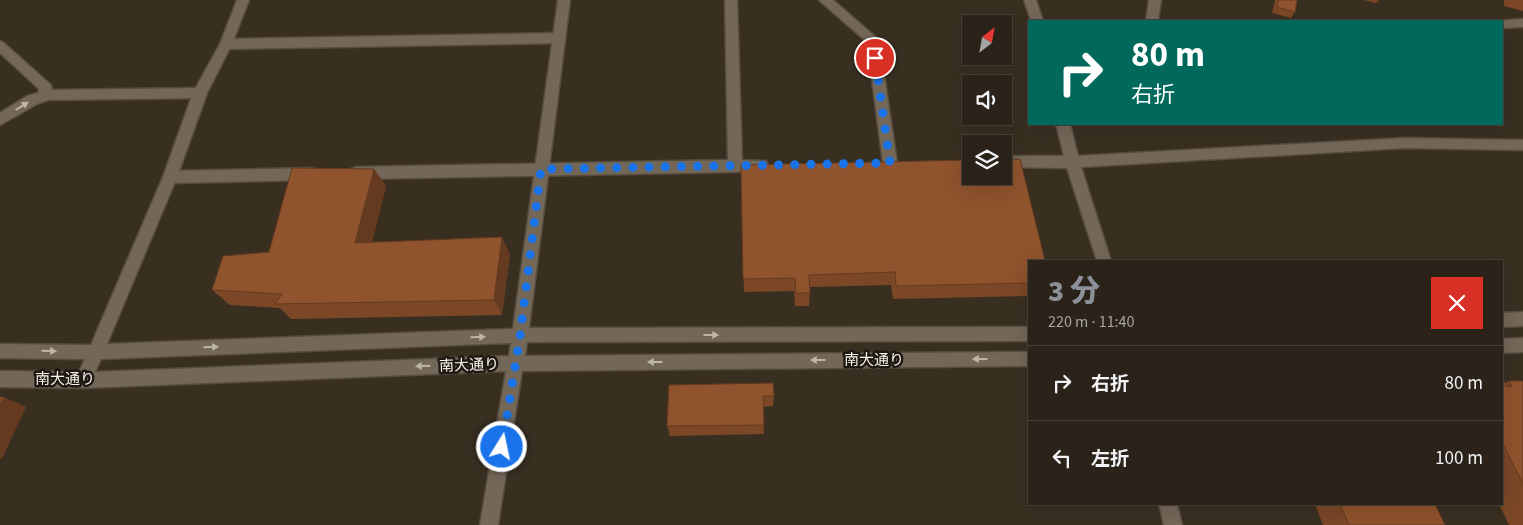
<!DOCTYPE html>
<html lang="ja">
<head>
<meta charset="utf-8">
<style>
  :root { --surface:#2b2319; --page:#332b22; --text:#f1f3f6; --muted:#a6a4a2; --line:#474038; --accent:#8c9099 }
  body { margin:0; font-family:"Source Sans 3","Noto Sans JP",sans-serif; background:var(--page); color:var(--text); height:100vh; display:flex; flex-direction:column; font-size:19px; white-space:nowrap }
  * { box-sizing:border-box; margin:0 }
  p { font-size:16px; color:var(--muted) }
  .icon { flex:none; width:28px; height:28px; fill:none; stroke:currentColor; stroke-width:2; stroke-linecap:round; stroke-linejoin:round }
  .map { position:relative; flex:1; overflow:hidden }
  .drawer { position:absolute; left:1028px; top:260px; width:475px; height:245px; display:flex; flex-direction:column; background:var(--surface); border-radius:0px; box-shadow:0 5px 20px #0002,0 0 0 1px var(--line) }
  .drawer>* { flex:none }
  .banner { position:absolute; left:1028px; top:20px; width:475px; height:105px; border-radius:0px; box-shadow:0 5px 20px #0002,0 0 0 1px var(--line); background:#00695c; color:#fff; overflow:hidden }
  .needle { width:32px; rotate:31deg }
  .tools { position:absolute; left:962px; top:15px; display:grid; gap:10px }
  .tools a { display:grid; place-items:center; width:50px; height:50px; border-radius:0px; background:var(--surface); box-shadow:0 5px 20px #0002,0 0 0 1px var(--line); font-size:25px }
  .pin { position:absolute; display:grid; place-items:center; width:42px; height:42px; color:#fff; margin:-21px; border:2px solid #fff; border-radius:50%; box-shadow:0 1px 5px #0007 }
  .me { position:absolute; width:55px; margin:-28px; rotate:10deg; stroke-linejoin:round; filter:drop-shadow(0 0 4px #0008) }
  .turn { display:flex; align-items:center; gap:18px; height:105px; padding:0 20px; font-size:22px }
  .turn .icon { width:65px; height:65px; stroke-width:2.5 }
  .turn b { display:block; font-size:35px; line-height:42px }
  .round { display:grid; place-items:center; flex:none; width:52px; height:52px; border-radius:0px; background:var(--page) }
  .summary { display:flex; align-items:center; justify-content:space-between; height:85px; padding:0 20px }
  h1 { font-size:30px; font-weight:800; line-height:38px; color:var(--accent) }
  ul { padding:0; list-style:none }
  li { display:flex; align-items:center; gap:15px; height:75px; padding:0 20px; border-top:1px solid var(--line) }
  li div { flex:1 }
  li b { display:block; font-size:19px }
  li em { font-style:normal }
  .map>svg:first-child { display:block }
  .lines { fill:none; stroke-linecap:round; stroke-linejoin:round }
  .street-casing { stroke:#554c3f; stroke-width:3 }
  .secondary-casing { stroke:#554c3f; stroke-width:3 }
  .street { fill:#736758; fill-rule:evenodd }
  .secondary { fill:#736758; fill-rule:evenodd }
  .wall { fill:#7b4727 }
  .shaded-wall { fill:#643a20 }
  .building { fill:#8f532d; stroke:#643a20 }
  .oneway { fill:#beb5a9 }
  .route { stroke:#1a73e8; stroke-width:9; stroke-dasharray:0 16.2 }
  .labels { text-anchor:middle; stroke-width:5; stroke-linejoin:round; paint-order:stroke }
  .street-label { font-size:15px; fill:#fbf4eb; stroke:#1d1812 }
</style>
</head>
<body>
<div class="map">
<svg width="1523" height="525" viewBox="0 0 1523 525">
  <rect width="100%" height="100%" fill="#392f21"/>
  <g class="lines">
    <defs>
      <g id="street">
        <polygon points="725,0 737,0 742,160 766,161 768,165 766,169 735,172 356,179 351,177 349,173 351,169 356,167 728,160"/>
        <polygon points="819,0 833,0 879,40 897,163 895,167 890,169 885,167 883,163 867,42"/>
        <polygon points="1024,0 1036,0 1043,21 1031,21"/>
        <polygon points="1149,0 1161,0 1158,21 1146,21"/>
        <polygon points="1523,19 1523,27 1501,28 1501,21 1496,21"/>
        <polygon points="559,33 563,35 565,38 563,41 559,43 226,49 222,47 220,44 222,41 226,39"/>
        <polygon points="0,41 4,43 51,85 52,90 200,88 205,89 207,93 205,97 200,98 48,100 37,104 0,125 0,113 27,96 38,93 39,89 0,53"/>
        <polygon points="1056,124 1070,124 1078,156 1404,138 1523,140 1523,150 1404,148 1081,167 1111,261 1097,261 1067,168 1004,167 1004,156 1064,156"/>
        <polygon points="311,168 316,170 318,174 316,178 311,180 170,183 165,181 163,177 165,173 170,171"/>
        <polygon points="1159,504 1177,504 1182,525 1164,525"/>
      </g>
      <g id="secondary">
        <path d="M237 0H249L232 44 207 93 177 177 107 344 513 329 558 0H570L529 328 1029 327V341L532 342H527L525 356 1029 352V366L522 371 498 525H480L506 371 84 388 0 387V371L79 372 85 359 0 358V344L91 345 163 177 193 93 220 44ZM511 343 509 356 95 372 101 359Z"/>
        <polygon points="1523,312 1523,326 1501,327 1501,313"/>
        <polygon points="1523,338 1523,352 1501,353 1501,339"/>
      </g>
    </defs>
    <use href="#street" class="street-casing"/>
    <use href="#secondary" class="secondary-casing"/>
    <use href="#street" class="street"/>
    <use href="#secondary" class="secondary"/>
  </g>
  <g class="wall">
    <polygon points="1275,0 1297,0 1295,12 1291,18 1272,13"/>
    <polygon points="1364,0 1379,0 1376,3"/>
    <polygon points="1504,0 1523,0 1523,11 1504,6"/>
    <polygon points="741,165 1029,261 1029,296 893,299 891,285 810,287 809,306 795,306 794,291 744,292"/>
    <polygon points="374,169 386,186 372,242 510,254 502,315 291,319 280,308 230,305 212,290 269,252"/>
    <polygon points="1501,381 1505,383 1509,381 1523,381 1523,525 1509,525 1499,504 1501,504"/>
    <polygon points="669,385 774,396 773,406 763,407 764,434 670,436 667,426"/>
    <polygon points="1315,504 1435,504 1445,525 1323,525"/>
  </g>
  <g class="shaded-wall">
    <polygon points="374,169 386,186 368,259 355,243"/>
    <polygon points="502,237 510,254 502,315 494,300"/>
    <polygon points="4,397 26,407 2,459 0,458 0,405"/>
  </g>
  <g class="building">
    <polygon points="1278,0 1297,0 1295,12 1277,7"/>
    <polygon points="1020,159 1045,261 1029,261 1029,283 896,286 895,272 809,275 810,293 796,293 795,278 743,279 741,165 971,160 971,176 1004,176 1004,160"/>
    <polygon points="292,168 374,169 355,243 502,237 494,300 275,304 282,294 212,290 223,256 269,252"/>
    <polygon points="1501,381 1504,381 1507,387 1512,386 1509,381 1523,381 1523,484 1501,440"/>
    <polygon points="773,383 774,396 763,396 764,425 667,426 669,385"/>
    <polygon points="0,397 4,397 0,405"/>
    <polygon points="1340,504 1435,504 1445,525 1349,525"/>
  </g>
  <defs><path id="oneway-solid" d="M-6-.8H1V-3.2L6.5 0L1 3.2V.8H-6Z" transform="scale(1.25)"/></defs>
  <g class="oneway">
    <use href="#oneway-solid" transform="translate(22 106) rotate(-32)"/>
    <use href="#oneway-solid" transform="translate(711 335)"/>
    <use href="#oneway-solid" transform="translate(478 337) rotate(-2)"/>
    <use href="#oneway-solid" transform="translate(211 347) rotate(-2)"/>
    <use href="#oneway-solid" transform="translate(49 351) rotate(1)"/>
    <use href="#oneway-solid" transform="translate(980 359) rotate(180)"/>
    <use href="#oneway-solid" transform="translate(818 360) rotate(180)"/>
    <use href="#oneway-solid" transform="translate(655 362) rotate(180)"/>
    <use href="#oneway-solid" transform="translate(423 366) rotate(178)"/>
  </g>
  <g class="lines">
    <polyline class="route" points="502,447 520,336 541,169 890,163 875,58"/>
  </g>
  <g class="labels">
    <g class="street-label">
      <text x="874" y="365">南大通り</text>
      <text transform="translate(469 365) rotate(-2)" y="5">南大通り</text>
      <text x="65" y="384">南大通り</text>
    </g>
  </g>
</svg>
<div class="tools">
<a><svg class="needle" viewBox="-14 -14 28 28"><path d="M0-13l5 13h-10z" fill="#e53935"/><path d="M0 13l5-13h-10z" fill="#a6a4a2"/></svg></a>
<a><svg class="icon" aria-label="sound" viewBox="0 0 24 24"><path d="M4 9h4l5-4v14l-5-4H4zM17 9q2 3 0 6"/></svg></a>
<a><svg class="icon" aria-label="layers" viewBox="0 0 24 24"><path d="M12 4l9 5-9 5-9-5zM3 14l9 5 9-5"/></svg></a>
</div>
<div class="pin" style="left:875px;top:58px;background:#d93025"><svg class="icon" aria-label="arrive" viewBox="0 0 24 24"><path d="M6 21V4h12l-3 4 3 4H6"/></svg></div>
<svg class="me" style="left:502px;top:447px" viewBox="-20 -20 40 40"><circle r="17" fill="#1a73e8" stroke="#fff" stroke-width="3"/><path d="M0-11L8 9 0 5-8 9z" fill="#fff"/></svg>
<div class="banner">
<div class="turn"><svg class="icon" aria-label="right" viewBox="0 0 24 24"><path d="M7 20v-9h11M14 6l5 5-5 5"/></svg><div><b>80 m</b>右折</div></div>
</div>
<section class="drawer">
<div class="summary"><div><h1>3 分</h1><p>220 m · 11:40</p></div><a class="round" style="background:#d93025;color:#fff"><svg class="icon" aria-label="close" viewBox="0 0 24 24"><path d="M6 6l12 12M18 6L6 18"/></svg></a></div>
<ul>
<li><svg class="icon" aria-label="right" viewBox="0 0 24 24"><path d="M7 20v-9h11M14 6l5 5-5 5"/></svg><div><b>右折</b></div><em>80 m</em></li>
<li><svg class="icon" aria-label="left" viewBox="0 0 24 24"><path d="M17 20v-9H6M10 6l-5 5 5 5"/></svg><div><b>左折</b></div><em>100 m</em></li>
</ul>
</section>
</div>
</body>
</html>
